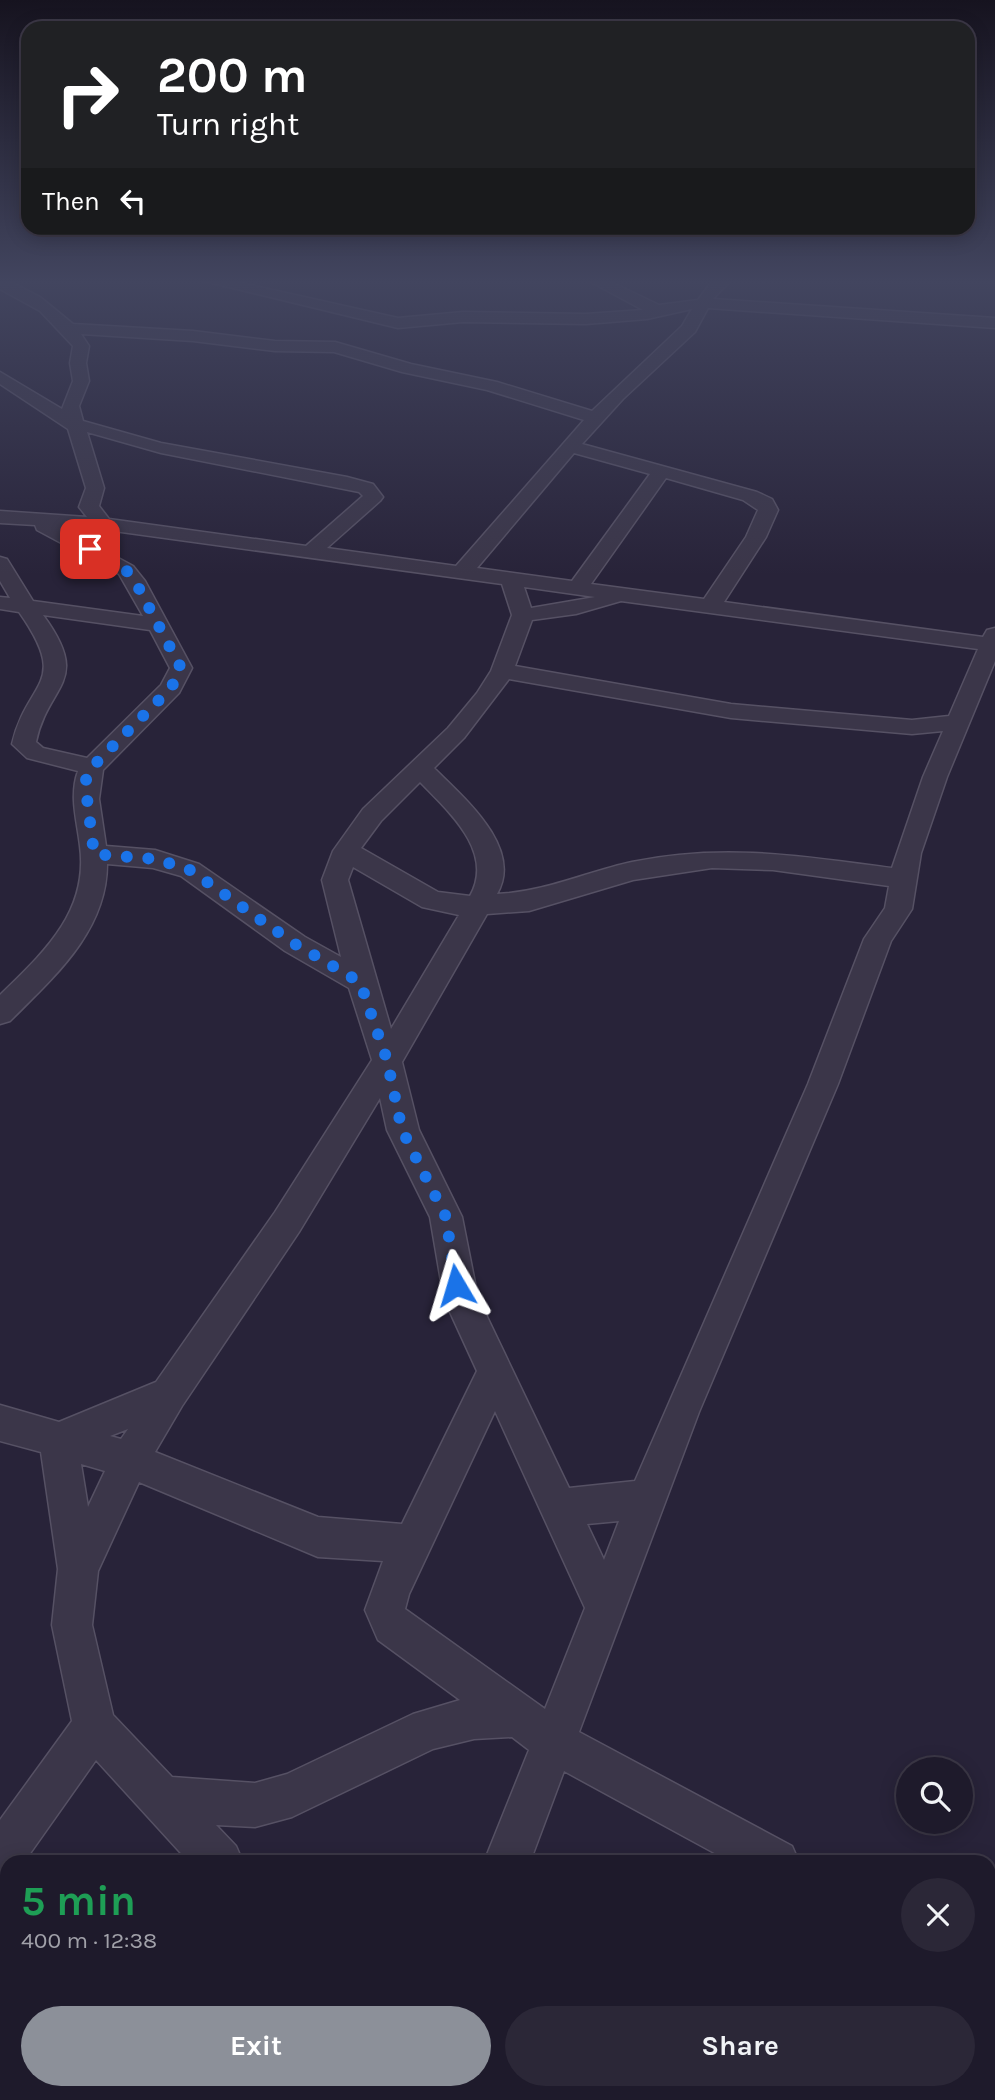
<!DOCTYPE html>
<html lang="en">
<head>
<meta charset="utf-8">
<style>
  :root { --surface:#1e1a2b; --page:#2b2737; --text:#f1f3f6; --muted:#a1a1a9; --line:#3c3847; --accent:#8c9099 }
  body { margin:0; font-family:Karla,sans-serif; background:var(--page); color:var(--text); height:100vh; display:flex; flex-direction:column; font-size:26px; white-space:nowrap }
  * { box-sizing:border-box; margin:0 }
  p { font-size:23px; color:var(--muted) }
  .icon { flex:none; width:38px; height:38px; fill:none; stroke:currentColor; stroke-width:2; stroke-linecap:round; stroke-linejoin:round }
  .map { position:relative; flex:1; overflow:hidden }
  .drawer { position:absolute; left:0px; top:1855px; width:996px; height:245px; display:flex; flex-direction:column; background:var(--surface); border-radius:21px 21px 0 0; box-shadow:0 4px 18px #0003,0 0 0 2px var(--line) }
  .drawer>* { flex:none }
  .guide { position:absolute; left:21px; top:21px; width:954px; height:214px; border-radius:21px; box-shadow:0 4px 18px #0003,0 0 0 2px var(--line); background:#202124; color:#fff; overflow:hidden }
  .buttons { position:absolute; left:896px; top:1757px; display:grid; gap:14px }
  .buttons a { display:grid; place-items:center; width:77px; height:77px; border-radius:50%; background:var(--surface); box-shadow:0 4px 18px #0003,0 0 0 2px var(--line); font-size:35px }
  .pin { position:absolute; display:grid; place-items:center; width:60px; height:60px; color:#fff; margin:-30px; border-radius:14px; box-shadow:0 4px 10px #0006 }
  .me { position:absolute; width:77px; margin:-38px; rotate:353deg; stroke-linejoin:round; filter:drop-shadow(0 0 5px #0008) }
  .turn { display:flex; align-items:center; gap:24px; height:147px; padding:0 21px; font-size:32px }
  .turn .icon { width:91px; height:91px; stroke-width:2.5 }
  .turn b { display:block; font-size:49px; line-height:60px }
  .then { display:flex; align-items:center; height:66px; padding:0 21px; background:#0003; gap:14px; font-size:26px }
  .round { display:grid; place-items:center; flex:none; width:74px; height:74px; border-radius:37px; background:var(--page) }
  .summary { display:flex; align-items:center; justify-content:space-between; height:119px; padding:0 21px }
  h1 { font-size:42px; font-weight:700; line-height:52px; color:#1e9e55 }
  .cta { display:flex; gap:14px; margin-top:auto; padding:14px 21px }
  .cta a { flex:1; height:80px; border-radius:42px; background:var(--accent); color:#fff; font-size:28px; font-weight:700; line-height:80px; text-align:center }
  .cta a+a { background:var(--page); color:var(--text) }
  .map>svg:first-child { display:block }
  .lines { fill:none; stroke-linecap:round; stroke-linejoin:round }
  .street-casing { stroke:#565164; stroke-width:3 }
  .street { fill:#3b3649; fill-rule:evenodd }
  .route { stroke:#1a73e8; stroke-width:12; stroke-dasharray:0 21.6 }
</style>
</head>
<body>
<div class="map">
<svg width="995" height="2100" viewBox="0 0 995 2100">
  <rect width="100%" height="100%" fill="#282339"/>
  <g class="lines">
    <defs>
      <g id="street">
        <path d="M0 281 17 285 40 297 73 324 193 331 275 341 335 342 411 364 497 382 592 411 682 326 692 309 647 319 586 324 463 322 398 328 204 281H233L398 318 463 312 586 314 643 310 589 281H609L659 305 698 300 712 281H730L713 299 995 318V328L708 308 695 332 623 399 582 444 757 492 772 499 778 510 766 537 724 602 983 637 987 630 995 628V661L947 777 921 853 912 909 891 941 838 1084 699 1412 579 1732 792 1846 799 1862H731L564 1771 530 1862H484L529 1750 512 1737 474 1739 433 1749 292 1817 255 1827 216 1825 236 1846 243 1862H189L96 1760 24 1862H7V1878L0 1881V1820L72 1721 52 1625 58 1569 41 1452 0 1441V1405L59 1422 156 1382 275 1212 372 1060 349 988 285 951 181 876 153 868 107 864C107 931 54 977 10 1021L0 1024V995C43 953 89 912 80 846 77 820 69 796 78 771L27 758 12 744C27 679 71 686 19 612L0 609V597L10 598 0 581V557L7 559 33 601 143 616 119 574 37 530 35 525 0 523V511L87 517 79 507 86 488 68 429 0 384V372L62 409 73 381 70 363 73 346 40 311 0 289ZM81 334 193 341 275 351 334 352 402 372 487 390 584 420 456 566 327 548 380 501 383 497 373 484 347 477 161 443 83 421 79 406 89 381 86 363 89 346ZM87 432 161 453 359 492 363 496 306 546 109 519 99 506 104 488ZM574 453 650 474 572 581 477 568ZM666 478 743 500 758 510 746 537 704 599 591 584ZM61 527 94 529 99 543 106 545 116 539 114 531 502 584 512 615 491 671 477 693 448 728 363 809 333 851 322 880 341 957 305 937 199 864 155 850 106 846 99 799 103 770 179 693 192 668 145 581 133 566ZM524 587 595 597 531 608ZM621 601 978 649 949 716 912 720 731 704 515 666 532 620 576 614ZM43 615 150 630 170 668 161 685 87 758 43 748 36 742C48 683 93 683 43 615ZM509 679 731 718 912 734 943 731 923 777 892 868C802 856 722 843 632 862 586 872 545 892 497 894 524 848 464 798 434 768L464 738ZM420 782C449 812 495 852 470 896L438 892 361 848 381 821ZM353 867 422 907 459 915 391 1029 348 880ZM712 868 773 870 889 886 885 908 864 939 808 1084 635 1481 569 1488 478 1298 462 1217 419 1130 402 1062 487 914 529 911 633 880ZM380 1098 387 1130 430 1217 444 1299 477 1371 402 1524 318 1517 155 1452 182 1406 299 1232ZM495 1411 585 1608 545 1709 405 1609 409 1594ZM128 1429 121 1439 110 1436ZM81 1464 105 1471 88 1507ZM139 1482 318 1557 383 1561 365 1610 378 1640 460 1700 413 1714 287 1774 255 1783 172 1777 113 1715 92 1625 98 1571ZM619 1521 604 1560 587 1524Z"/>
        <polygon points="989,1951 995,1954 995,2002 989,1999"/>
        <polygon points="380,2093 432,2093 435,2100 383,2100"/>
      </g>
    </defs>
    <use href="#street" class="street-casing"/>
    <use href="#street" class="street"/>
  </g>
  <linearGradient id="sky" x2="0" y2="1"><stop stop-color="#16131f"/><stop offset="0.49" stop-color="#42455f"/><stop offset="1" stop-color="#42455f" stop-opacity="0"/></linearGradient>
  <rect width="995" height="575" fill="url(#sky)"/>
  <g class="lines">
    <polyline class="route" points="90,549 126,570 135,581 181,668 171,688 92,767 85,782 94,854 156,859 190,870 295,944 360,982 387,1060 402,1130 446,1217 456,1285"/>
  </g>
</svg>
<div class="buttons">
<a><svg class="icon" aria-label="search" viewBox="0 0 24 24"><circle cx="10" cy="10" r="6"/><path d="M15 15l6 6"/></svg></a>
</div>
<div class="pin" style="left:90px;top:549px;background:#d93025"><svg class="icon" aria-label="arrive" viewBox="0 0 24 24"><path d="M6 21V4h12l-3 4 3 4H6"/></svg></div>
<svg class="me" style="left:456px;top:1285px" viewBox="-20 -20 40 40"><path d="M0-17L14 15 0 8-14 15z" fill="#1a73e8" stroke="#fff" stroke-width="4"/></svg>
<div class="guide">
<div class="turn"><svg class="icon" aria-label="right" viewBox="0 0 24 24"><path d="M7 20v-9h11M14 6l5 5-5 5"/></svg><div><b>200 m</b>Turn right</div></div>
<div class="then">Then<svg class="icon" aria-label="left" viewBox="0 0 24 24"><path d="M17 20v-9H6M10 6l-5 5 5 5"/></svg></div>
</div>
<section class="drawer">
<div class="summary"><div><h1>5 min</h1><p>400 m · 12:38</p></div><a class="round"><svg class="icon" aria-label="close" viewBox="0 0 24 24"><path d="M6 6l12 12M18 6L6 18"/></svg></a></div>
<div class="cta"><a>Exit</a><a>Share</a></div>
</section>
</div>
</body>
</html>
